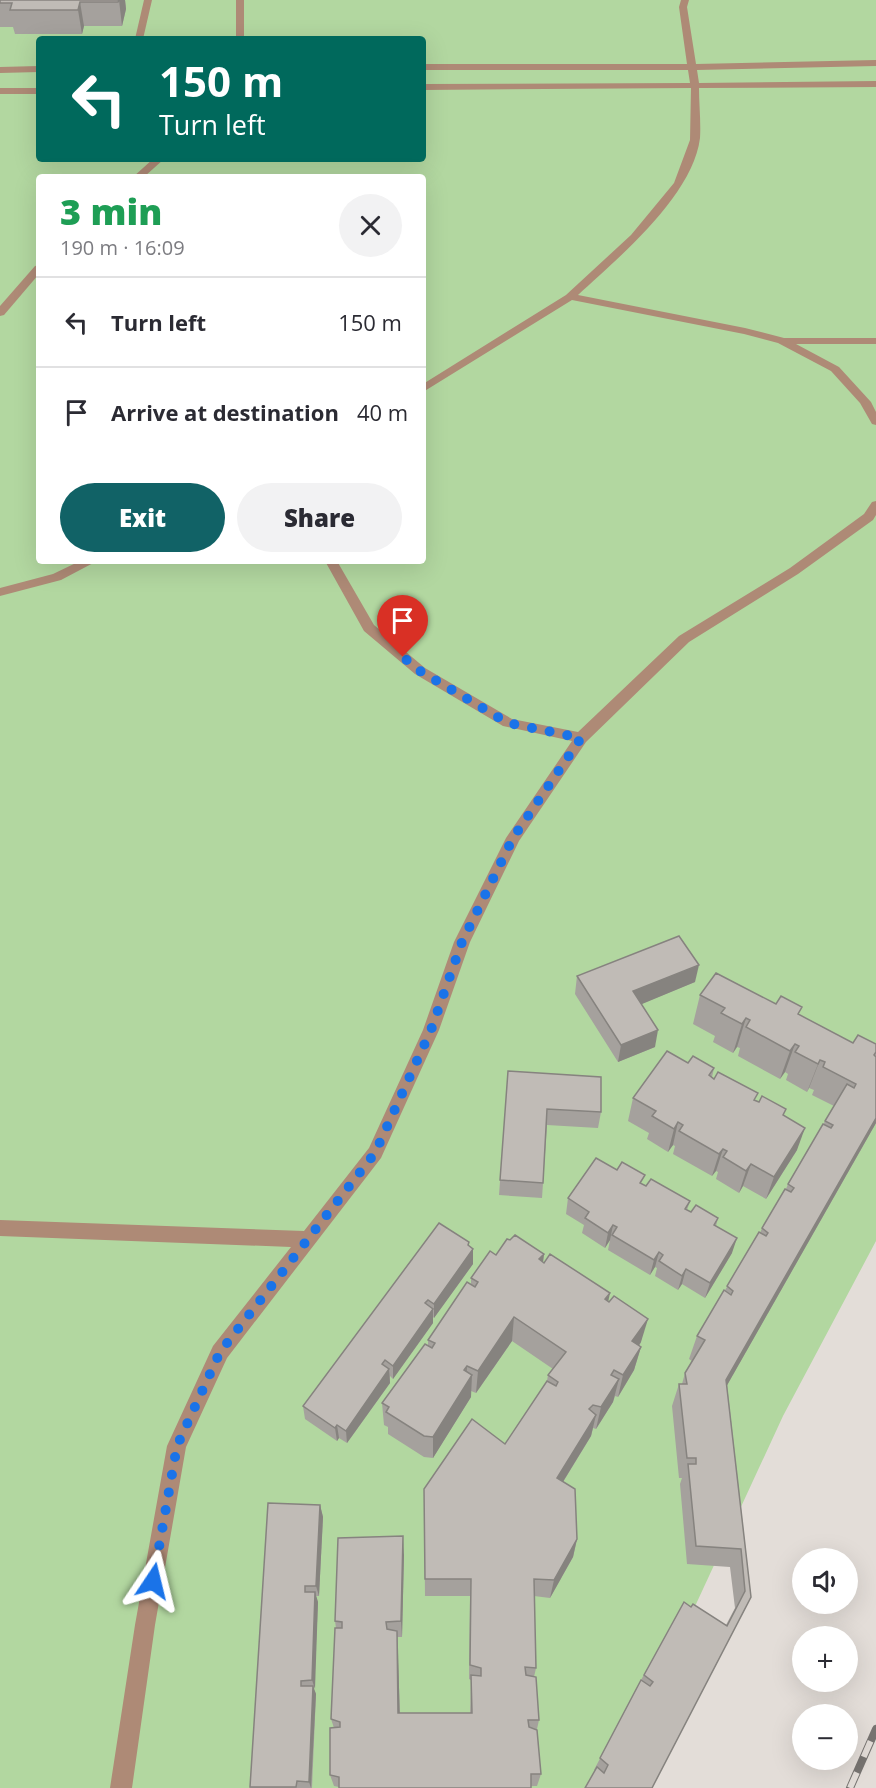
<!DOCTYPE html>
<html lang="en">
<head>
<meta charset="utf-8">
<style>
  :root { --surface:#fff; --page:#f2f2f3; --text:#2b2b33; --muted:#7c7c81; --line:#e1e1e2; --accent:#116266 }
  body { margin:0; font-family:"Open Sans",sans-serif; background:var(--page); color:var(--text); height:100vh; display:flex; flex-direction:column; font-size:22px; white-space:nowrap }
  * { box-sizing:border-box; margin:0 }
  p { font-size:20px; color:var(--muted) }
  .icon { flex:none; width:33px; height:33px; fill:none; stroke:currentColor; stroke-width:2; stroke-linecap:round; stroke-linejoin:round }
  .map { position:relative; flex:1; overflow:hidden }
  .panel { position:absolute; left:36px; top:174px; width:390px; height:390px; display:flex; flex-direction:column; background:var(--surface); border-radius:6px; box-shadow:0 6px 24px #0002 }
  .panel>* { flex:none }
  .guide { position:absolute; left:36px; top:36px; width:390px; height:126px; border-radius:6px; box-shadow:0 6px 24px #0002; background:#00695c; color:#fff; overflow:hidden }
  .buttons { position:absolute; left:792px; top:1548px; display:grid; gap:12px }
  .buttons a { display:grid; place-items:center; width:66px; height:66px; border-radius:50%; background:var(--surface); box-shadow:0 6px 24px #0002; font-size:30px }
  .pin { position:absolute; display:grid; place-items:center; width:51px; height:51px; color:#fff; margin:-62px -26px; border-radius:50% 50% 50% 0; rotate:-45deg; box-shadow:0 0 6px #0007 }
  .pin .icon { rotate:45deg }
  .me { position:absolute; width:66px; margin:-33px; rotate:10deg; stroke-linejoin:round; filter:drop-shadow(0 0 4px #0008) }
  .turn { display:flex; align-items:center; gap:21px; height:126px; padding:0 24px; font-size:27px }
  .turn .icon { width:78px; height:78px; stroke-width:2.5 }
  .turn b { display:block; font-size:42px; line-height:51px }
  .round { display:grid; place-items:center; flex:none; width:63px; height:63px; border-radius:32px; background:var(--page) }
  .head { display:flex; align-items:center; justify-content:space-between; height:102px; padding:0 24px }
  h1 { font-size:36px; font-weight:800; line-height:45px; color:#1e9e55 }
  .primary-button { display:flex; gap:12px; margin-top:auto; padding:12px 24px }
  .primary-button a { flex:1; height:69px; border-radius:36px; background:var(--accent); color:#fff; font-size:24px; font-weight:800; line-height:69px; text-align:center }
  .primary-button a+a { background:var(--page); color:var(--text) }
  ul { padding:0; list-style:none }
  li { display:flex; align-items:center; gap:18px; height:90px; padding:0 24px; border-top:2px solid var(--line) }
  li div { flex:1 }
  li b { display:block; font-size:22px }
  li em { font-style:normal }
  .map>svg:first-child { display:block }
  .green { fill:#b2d7a0; fill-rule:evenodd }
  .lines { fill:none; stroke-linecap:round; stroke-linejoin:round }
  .service { fill:#ae8a76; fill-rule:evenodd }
  .rail-casing { stroke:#777471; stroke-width:8 }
  .rail { stroke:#e3ddd8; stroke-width:6; stroke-dasharray:17; stroke-linecap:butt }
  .wall { fill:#a5a19d }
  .shaded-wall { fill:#86837f }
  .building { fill:#c0bbb6; stroke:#86837f; stroke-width:1.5 }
  .route { stroke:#1a73e8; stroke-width:10; stroke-dasharray:0 18 }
</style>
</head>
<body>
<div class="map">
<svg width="876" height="1788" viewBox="0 0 876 1788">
  <rect width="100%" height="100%" fill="#e3ddd8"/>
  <path class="green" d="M0 0H876V1241L783 1416 611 1788H0ZM39 39H423V159H39ZM39 177H423V561H39Z"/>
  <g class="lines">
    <g class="service">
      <polygon points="144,0 152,0 143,39 135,39"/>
      <rect x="236" y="0" width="8" height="39"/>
      <path d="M681 0H689L687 7 696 64 876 60V66L697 70 699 83 876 81V87L699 88C699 104 701 122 700 138 693 196 618 258 578 295L745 328 784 338H876V344H796L839 367 871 402 876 412V425L872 424 860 403 831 371 778 343 744 334 572 300 423 392V384L566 295 631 235 674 183 690 140 691 88 423 90V84L690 83 688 70H423V64H687L679 7Z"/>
      <polygon points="39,66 39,72 0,73 0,67"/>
      <rect x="0" y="88" width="39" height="6"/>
      <polygon points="153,159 164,159 144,177 133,177"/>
      <polygon points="39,265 39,274 4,315 0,316 0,306 35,266"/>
      <polygon points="876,501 876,515 873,520 798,574 689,642 586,742 519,841 470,942 439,1030 381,1158 227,1358 186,1447 155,1625 132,1788 110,1788 135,1625 167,1446 213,1346 291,1247 0,1236 0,1220 304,1231 369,1148 423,1030 454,942 506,838 572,741 503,726 415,674 364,631 325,561 337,561 374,625 425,668 512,719 578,732 679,636 790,568 864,514 872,502"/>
      <polygon points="80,561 97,561 61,580 0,596 0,588 53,574"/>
    </g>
    <defs>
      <polyline id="rail" points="850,1788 876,1729"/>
    </defs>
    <use href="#rail" class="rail-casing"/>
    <use href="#rail" class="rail"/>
  </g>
  <g class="wall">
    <polygon points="0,0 125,0 126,9 122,26 84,26 82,34 15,34 13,27 0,27"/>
    <polygon points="577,976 695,982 641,1004 655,1047 618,1062 575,994"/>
    <polygon points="700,995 776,1004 853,1043 876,1044 876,1123 727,1385 751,1597 652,1788 594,1770 641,1680 684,1602 691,1607 726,1625 735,1608 730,1567 687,1564 680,1484 682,1478 679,1478 672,1406 679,1384 682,1384 685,1373 692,1361 689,1359 697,1336 760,1233 762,1228 786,1189 788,1184 834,1106 812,1095 814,1090 809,1088 807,1092 786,1080 788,1074 785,1072 780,1079 738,1056 740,1048 737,1047 733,1053 713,1042 715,1036 693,1024"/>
    <polygon points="688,1063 714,1068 712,1077 784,1116 797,1150 766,1199 743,1186 739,1193 716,1179 718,1172 716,1171 712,1176 673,1154 675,1146 673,1145 668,1152 647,1139 649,1133 628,1121 633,1098"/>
    <polygon points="508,1071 601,1112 598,1128 547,1125 543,1183 542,1198 499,1195"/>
    <polygon points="617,1170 646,1186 690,1201 687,1210 691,1212 718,1218 716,1226 732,1253 705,1298 682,1284 678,1290 655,1276 657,1268 655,1267 650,1275 608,1250 610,1240 605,1248 582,1233 584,1225 566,1214 568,1198"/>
    <polygon points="469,1246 473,1249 473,1264 434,1318 433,1317 433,1323 393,1379 390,1376 390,1383 347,1443 339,1438 337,1441 305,1419 303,1406"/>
    <polygon points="544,1254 543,1262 608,1301 641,1342 639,1346 641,1347 634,1370 618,1397 615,1396 613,1402 596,1429 593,1428 591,1436 563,1482 577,1539 573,1557 550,1598 534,1596 536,1668 534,1677 539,1720 537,1729 541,1774 537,1786 339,1787 334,1786 330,1775 334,1728 331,1719 336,1628 335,1621 404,1555 402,1637 397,1637 400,1713 470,1713 471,1680 469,1679 470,1596 425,1596 424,1489 505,1444 547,1381 548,1375 553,1369 512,1341 476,1393 471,1391 471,1397 433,1458 424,1457 388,1434 388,1427 384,1425 382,1403 428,1346 428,1340 471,1285 471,1278 496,1255"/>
    <polygon points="320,1505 323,1517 319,1596 316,1596 318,1602 314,1689 316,1694 312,1788 250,1788 250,1787"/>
  </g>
  <g class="shaded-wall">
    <polygon points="119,0 125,0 126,9 122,26"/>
    <polygon points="80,2 84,26 82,34 78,10"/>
    <polygon points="699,965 695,982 630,1009 633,991"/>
    <polygon points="746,1018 737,1047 733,1053 742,1024"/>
    <polygon points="658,1030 655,1047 618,1062 621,1045"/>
    <polygon points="795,1044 785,1072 780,1079 790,1051"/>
    <polygon points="820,1060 809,1088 807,1092 818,1064"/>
    <polygon points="876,1118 876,1123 717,1403 726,1380"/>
    <polygon points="678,1122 673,1145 668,1152 674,1129"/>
    <polygon points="805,1128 797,1150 766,1199 774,1177"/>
    <polygon points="723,1149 716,1171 712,1176 719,1154"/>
    <polygon points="751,1164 743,1186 739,1193 746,1171"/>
    <polygon points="613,1225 610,1240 605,1248 608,1233"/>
    <polygon points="737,1238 732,1253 705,1298 710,1283"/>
    <polygon points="469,1242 469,1255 473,1249 473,1264 434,1318 434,1304"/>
    <polygon points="659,1252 655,1267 650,1275 654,1260"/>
    <polygon points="544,1254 541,1279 539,1259"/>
    <polygon points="686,1269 682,1284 678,1290 682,1276"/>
    <polygon points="610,1293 605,1317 605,1299"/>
    <polygon points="433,1309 433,1323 393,1379 393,1366"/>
    <polygon points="514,1317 512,1341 476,1393 478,1371"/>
    <polygon points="648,1319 641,1342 626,1365 632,1341"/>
    <polygon points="641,1347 634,1370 618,1397 623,1375"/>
    <polygon points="467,1366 466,1384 472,1375 471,1397 433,1458 433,1437"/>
    <polygon points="389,1369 390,1383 347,1443 346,1431"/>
    <polygon points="619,1379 613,1402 596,1429 601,1407"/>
    <polygon points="596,1415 591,1436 553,1498 557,1478"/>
    <polygon points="337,1425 339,1438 337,1441 335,1428"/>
    <polygon points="320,1505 323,1517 319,1596 316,1586"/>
    <polygon points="403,1536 404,1555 402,1637 401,1621"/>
    <polygon points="577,1539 573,1557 550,1598 554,1580"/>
    <polygon points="315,1592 318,1602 315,1689 312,1680"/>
    <polygon points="397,1631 398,1647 400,1727 398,1713"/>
    <polygon points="313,1686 316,1694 311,1788 309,1782"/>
  </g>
  <g class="building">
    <polygon points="0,0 119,0 118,2 80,2 78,10 10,10 12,3 0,3"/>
    <polygon points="679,936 699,965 633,991 658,1030 621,1045 577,976"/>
    <polygon points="716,973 776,1004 781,996 802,1007 798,1014 853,1043 858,1035 876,1044 876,1052 874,1055 876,1057 876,1118 726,1380 751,1597 652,1788 585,1788 597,1767 604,1773 608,1765 600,1758 641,1680 650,1686 653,1682 644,1675 684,1602 691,1607 693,1604 727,1626 745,1591 741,1549 696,1546 688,1464 696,1464 696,1458 687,1458 679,1384 687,1384 685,1373 705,1340 697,1336 724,1290 731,1295 733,1291 727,1286 759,1232 766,1236 768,1233 762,1228 785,1189 791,1192 794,1188 788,1184 823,1124 831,1128 833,1125 825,1121 847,1084 854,1088 856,1084 823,1067 825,1062 820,1060 818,1064 795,1052 799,1046 795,1044 790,1051 746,1027 750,1020 746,1018 742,1024 721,1013 725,1008 700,995"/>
    <polygon points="667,1051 688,1063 693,1056 714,1068 709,1075 714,1079 718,1072 758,1093 754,1100 759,1102 762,1096 786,1109 783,1115 805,1128 774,1177 751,1164 746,1171 723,1157 727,1151 723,1149 719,1154 679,1131 683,1125 678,1122 674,1129 652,1116 656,1111 633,1098"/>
    <polygon points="508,1071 601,1077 601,1112 547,1109 543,1183 500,1180"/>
    <polygon points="596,1158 617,1170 622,1162 645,1175 640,1183 646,1186 651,1179 690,1201 685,1209 691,1212 696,1205 718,1218 714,1225 737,1238 710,1283 686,1269 682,1276 659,1261 663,1255 659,1252 654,1260 612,1235 617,1227 613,1225 608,1233 585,1218 589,1212 568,1198"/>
    <polygon points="439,1223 469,1242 468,1245 473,1249 434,1304 428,1300 425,1303 433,1309 393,1366 385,1360 382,1364 389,1369 346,1431 337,1425 335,1428 303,1406"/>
    <polygon points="515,1235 544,1254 539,1259 544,1263 550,1254 610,1293 605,1299 609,1302 614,1296 648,1319 632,1341 641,1347 623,1375 614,1370 611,1375 619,1379 601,1407 593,1405 589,1409 596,1415 557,1478 575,1489 577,1539 554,1580 534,1579 536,1668 525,1667 526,1675 536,1677 539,1720 528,1720 529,1727 537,1730 541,1774 531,1774 531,1788 339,1788 339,1777 330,1775 330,1728 340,1727 340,1722 331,1719 335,1628 342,1628 342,1622 335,1621 338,1538 403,1536 401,1621 386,1622 387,1629 397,1631 398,1713 472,1713 471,1675 481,1676 481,1668 470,1665 471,1579 425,1579 424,1489 472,1419 505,1444 547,1381 556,1386 558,1382 548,1375 566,1352 514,1317 478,1371 467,1366 464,1370 472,1375 433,1437 424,1436 386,1412 389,1407 382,1403 425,1344 432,1348 435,1343 428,1340 467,1282 475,1287 478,1282 471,1278 490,1251 496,1255 507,1239 510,1240"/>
    <polygon points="268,1503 320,1505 316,1586 305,1586 305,1592 315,1592 312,1680 301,1681 301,1686 313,1686 309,1782 297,1781 296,1787 250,1787"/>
  </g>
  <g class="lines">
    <polyline class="route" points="153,1581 177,1446 220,1352 375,1153 431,1030 462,942 513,838 581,738 508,723 420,671 403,657"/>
  </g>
</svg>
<div class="buttons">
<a><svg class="icon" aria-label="sound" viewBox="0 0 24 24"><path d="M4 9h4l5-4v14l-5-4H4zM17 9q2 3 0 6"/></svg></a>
<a>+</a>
<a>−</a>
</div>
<div class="pin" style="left:403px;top:657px;background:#d93025"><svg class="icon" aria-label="arrive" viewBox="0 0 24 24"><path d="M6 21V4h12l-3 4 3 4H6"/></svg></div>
<svg class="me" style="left:153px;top:1581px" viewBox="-20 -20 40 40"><path d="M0-17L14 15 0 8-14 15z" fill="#1a73e8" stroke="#fff" stroke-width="4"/></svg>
<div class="guide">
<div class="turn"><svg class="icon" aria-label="left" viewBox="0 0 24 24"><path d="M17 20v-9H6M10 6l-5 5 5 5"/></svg><div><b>150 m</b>Turn left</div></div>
</div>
<section class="panel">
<div class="head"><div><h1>3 min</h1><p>190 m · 16:09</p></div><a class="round"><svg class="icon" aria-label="close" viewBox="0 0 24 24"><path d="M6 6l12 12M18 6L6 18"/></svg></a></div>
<ul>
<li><svg class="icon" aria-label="left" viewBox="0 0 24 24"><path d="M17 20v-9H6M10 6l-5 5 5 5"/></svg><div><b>Turn left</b></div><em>150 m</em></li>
<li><svg class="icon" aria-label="arrive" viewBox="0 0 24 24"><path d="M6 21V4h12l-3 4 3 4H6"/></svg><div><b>Arrive at destination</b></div><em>40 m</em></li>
</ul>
<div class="primary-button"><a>Exit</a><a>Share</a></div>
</section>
</div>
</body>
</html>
